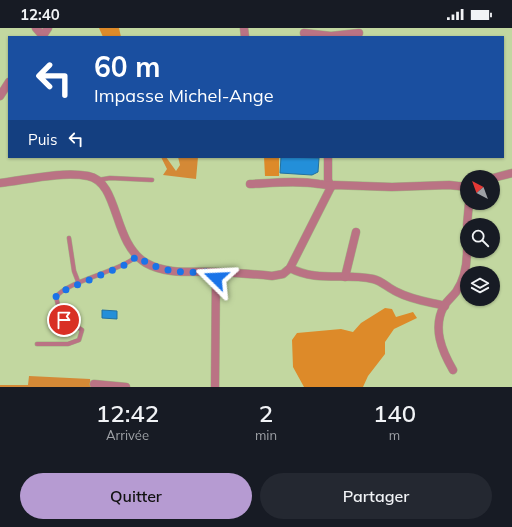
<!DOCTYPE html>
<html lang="fr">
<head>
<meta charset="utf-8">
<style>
  :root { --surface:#171b24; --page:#242831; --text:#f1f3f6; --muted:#9ea1a6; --accent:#b69bd2 }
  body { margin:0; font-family:Mulish,sans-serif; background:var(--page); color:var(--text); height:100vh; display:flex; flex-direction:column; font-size:15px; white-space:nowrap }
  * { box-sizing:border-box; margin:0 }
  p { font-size:13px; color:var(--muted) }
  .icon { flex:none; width:22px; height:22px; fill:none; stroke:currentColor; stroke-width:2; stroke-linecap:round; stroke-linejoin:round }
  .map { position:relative; height:359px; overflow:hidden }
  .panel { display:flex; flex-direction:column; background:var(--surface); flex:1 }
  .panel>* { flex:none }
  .banner { position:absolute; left:8px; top:8px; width:496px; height:122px; border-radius:0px; box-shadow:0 1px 3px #0004; background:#1a4fa0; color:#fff; overflow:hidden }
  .needle { width:26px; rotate:319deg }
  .buttons { position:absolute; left:460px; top:142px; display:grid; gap:8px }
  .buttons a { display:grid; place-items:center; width:40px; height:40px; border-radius:50%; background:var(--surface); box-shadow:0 1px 3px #0004; font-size:20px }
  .pin { position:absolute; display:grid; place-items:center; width:34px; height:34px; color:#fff; margin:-17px; border:2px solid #fff; border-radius:50%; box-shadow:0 1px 4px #0007 }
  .me { position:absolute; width:44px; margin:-22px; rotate:291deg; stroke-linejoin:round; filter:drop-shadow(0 0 3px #0008) }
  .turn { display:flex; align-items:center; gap:14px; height:84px; padding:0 20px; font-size:18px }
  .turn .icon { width:52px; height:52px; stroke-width:2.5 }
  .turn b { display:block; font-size:28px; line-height:34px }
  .then { display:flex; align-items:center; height:38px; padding:0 20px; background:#0003; gap:8px; font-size:15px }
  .eta { display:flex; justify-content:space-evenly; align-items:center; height:68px; text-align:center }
  .eta b { font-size:24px; font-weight:600; line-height:28px }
  .button { display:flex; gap:8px; margin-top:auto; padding:8px 20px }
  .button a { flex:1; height:46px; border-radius:24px; background:var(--accent); color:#111; font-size:16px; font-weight:600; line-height:46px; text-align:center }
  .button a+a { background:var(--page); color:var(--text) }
  .status { display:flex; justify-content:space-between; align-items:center; height:28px; padding:0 20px; background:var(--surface); direction:ltr }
  .status svg { height:11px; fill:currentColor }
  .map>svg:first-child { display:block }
  .green { fill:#d48936 }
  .forest { fill:#dd8a29 }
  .water { fill:#238fd9; stroke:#23719e }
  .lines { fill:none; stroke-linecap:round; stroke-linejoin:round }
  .service-casing { stroke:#a2b484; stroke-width:5 }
  .minor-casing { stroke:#a2b484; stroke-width:9 }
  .service { stroke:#ba7384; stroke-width:4 }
  .minor { stroke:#ba7384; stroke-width:8 }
  .route { stroke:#1a73e8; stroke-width:7; stroke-dasharray:0 12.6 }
</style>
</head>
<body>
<div class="status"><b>12:40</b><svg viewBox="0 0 49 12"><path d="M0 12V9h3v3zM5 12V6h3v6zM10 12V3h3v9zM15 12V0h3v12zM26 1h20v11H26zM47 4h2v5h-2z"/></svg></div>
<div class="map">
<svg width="512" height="359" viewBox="0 0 512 359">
  <rect width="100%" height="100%" fill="#c2d7a0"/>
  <g class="green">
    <polygon points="161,129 166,129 176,143 180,137 178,129 198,129 196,151 163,147 167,141"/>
    <polygon points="29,348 90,351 91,359 0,359 0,357 28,357"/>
  </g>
  <g class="forest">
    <polygon points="99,0 119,0 121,9 103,9"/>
    <polygon points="264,129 279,129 279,148 265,148"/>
    <polygon points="385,280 392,281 396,289 413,284 417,290 394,301 385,314 385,326 368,348 363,359 304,359 293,339 292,312 297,305 341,301 353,304 361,295"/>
  </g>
  <g class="water">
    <polygon points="281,129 319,130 318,144 312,147 280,145"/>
    <polygon points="102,282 117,283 117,291 102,290"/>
  </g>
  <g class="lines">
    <defs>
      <g id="service">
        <polyline points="98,152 110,150 152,152"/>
        <polyline points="69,210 74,243 79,256"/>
        <path d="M37 316H68L79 312 82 302 61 288 56 269C67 253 119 244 137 228"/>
      </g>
      <g id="minor">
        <polyline points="36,0 43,8"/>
        <polyline points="244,0 245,9"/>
        <polyline points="304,5 331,8 359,5"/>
        <polyline points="42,9 48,0"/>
        <polyline points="0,68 9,54"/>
        <polyline points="328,129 328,152 331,159"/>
        <polyline points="493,150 512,145"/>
        <path d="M0 155C26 152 62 143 88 148 120 154 112 215 146 235 167 247 194 243 218 244 236 245 254 246 272 248L283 246 290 240 331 159"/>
        <path d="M250 156C273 155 297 152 319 156 325 156 329 159 334 157L392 159 449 157 467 159"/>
        <polyline points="467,197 469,175"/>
        <path d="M290 240C316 254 345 245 373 251 382 253 388 260 397 264 412 272 429 274 445 278"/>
        <polyline points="345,249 356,204"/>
        <path d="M453 342C442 323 432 300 444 278 447 273 452 269 456 264 465 251 467 238 467 223"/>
        <polyline points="94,356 126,359"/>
        <polyline points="215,359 216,244"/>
      </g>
    </defs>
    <use href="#service" class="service-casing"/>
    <use href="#minor" class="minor-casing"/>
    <use href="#service" class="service"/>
    <use href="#minor" class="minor"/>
  </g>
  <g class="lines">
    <path class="route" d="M64 292 61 288 56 268 58 265 127 236 137 228C162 247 186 244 216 244V250"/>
  </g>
</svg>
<div class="buttons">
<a><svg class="needle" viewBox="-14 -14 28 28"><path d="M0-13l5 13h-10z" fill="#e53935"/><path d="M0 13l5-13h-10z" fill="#9ea1a6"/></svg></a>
<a><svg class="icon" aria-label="search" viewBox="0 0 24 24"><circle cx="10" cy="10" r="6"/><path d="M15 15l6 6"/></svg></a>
<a><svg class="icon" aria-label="layers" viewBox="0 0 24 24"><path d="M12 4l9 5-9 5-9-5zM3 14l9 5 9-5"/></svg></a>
</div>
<div class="pin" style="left:64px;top:292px;background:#d93025"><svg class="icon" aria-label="arrive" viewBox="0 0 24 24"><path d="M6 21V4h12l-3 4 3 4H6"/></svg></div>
<svg class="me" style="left:216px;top:250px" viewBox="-20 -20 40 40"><path d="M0-17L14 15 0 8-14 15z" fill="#1a73e8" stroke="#fff" stroke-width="4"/></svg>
<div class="banner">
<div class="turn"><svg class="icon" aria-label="left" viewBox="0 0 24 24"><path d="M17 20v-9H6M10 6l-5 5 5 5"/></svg><div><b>60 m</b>Impasse Michel-Ange</div></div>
<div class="then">Puis<svg class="icon" aria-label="left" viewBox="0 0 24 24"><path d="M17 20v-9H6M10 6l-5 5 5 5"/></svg></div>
</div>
</div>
<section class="panel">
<div class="eta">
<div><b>12:42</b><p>Arrivée</p></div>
<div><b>2</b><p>min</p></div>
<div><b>140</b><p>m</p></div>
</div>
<div class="button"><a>Quitter</a><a>Partager</a></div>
</section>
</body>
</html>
